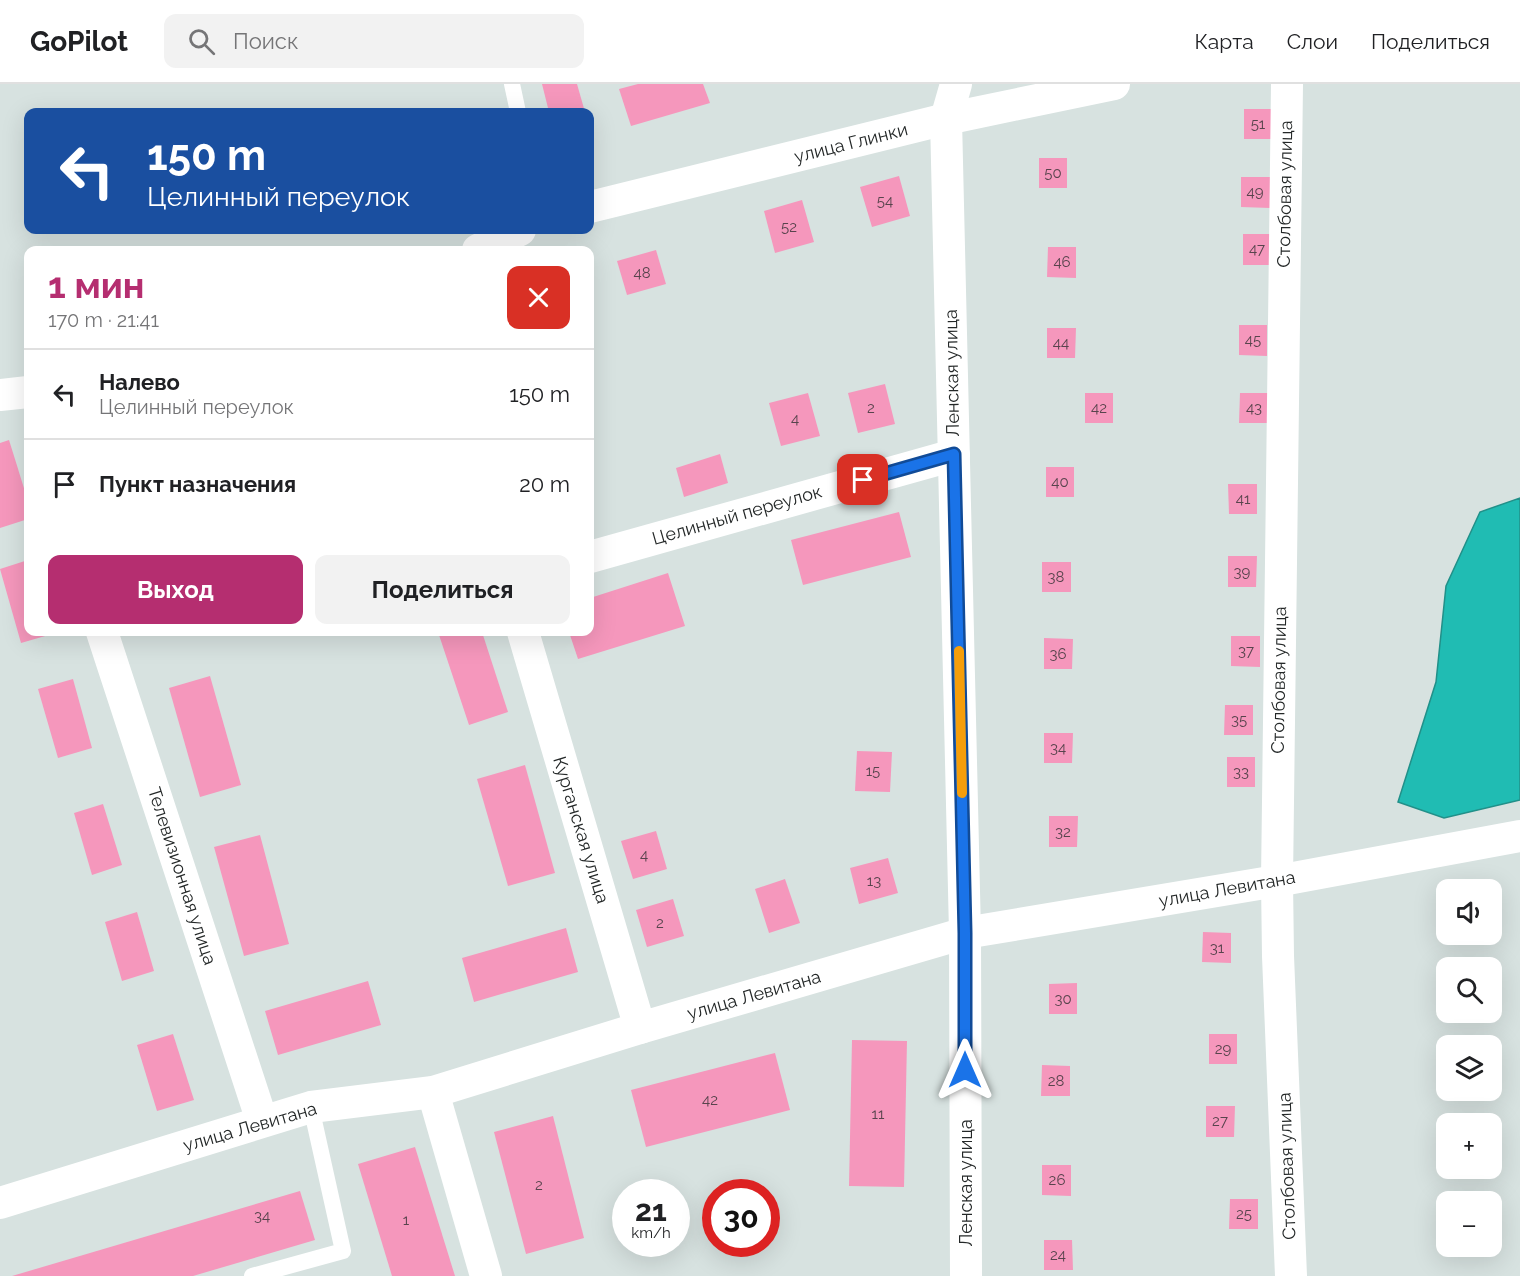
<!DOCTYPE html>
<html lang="ru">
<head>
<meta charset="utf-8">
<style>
  :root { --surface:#fff; --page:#f2f2f2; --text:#202124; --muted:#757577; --line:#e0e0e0; --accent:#b52e70 }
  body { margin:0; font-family:Raleway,sans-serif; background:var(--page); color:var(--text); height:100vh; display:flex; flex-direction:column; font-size:22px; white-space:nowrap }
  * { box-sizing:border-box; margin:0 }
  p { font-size:20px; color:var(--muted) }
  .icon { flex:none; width:33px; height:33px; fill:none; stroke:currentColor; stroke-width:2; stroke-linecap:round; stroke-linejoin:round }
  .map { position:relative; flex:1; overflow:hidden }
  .side { position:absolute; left:24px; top:162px; width:570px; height:390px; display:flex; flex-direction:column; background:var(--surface); border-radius:12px; box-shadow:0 6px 24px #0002 }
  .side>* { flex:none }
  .top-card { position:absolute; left:24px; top:24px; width:570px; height:126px; border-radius:12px; box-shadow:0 6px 24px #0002; background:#1a4fa0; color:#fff; overflow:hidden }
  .fabs { position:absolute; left:1436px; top:795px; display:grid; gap:12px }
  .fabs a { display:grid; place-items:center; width:66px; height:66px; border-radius:12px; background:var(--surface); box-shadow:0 6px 24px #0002; font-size:30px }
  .speed { position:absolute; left:612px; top:1095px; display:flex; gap:12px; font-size:30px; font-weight:700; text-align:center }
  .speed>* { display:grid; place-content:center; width:78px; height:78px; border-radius:50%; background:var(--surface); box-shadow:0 6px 24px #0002; line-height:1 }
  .speed small { font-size:15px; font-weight:400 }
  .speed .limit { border:9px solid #d22; background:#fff; color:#111 }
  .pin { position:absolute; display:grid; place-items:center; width:51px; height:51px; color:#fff; margin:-26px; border-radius:12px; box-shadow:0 3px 9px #0006 }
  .me { position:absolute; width:66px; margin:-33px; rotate:0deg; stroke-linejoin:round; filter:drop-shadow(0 0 4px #0008) }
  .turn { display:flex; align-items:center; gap:21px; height:126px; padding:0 24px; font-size:27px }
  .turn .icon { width:78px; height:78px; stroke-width:2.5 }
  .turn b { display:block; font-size:42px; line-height:51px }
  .round { display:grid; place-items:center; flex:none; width:63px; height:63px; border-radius:12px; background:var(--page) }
  .head { display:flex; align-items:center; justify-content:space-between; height:102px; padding:0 24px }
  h1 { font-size:36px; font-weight:700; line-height:45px; color:var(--accent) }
  .primary-button { display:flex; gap:12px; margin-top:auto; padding:12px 24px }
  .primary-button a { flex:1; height:69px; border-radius:12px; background:var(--accent); color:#fff; font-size:24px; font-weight:700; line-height:69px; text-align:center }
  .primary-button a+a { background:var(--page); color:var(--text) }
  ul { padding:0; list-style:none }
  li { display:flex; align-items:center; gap:18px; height:90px; padding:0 24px; border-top:2px solid var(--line) }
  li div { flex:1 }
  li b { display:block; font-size:22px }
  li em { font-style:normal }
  header { display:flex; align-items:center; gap:36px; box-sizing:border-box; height:84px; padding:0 30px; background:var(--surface); border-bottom:2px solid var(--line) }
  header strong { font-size:28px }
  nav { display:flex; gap:33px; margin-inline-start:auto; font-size:21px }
  .search { width:420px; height:54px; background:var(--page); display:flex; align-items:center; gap:15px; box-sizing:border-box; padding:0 21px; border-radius:12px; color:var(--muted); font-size:22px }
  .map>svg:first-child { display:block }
  .water { fill:#20bcb3; stroke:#219089; stroke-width:1.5 }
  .building { fill:#f597bc }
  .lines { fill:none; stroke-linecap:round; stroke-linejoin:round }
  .lane { stroke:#fff; stroke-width:16 }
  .street { stroke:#fff; stroke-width:32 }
  .route-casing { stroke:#114b97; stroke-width:15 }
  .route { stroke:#1a73e8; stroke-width:10 }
  .slow { stroke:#f59e0b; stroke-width:10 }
  .labels { text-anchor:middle; stroke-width:4.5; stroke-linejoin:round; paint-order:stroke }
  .number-label { font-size:15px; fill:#58444d }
  .street-label { font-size:18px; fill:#242828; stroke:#fff }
</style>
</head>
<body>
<header>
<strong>GoPilot</strong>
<div class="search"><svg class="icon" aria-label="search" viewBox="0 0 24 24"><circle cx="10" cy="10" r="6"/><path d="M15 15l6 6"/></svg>Поиск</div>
<nav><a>Карта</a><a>Слои</a><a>Поделиться</a></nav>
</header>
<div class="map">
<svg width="1520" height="1192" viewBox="0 0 1520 1192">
  <rect width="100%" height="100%" fill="#d7e2e0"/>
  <polygon class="water" points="1520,414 1520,716 1444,734 1398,718 1436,598 1446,502 1480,428"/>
  <g class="building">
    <polygon points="542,0 577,0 585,28 549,28"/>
    <polygon points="638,0 703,0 710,19 631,42 619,5"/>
    <polygon points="1244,25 1273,25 1272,55 1244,55"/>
    <rect x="1039" y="74" width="28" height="30"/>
    <polygon points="899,92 910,132 872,143 860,103"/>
    <polygon points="1241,93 1270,93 1270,124 1241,123"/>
    <polygon points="802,116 814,158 775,169 764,127"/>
    <polygon points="1243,150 1272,150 1271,181 1243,181"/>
    <polygon points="1048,163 1076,163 1076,194 1047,193"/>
    <polygon points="656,166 666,200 627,211 617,177"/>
    <polygon points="1239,241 1267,241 1267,272 1239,271"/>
    <polygon points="1047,244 1076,244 1075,274 1047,274"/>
    <polygon points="885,300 895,340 858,349 848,309"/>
    <polygon points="808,309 820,352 781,362 769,319"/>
    <rect x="1085" y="309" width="28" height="30"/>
    <polygon points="1240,309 1268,309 1267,339 1239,339"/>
    <polygon points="9,356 28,417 28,435 0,444 0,359"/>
    <polygon points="720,370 728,399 684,413 676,384"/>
    <rect x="1046" y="383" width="28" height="30"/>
    <polygon points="1228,400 1257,400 1257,430 1229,430"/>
    <polygon points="899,428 911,473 803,501 791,456"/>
    <polygon points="1228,472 1257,472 1256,503 1228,503"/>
    <polygon points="28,476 28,548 59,548 21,559 0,485"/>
    <rect x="1042" y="478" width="29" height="30"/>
    <polygon points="668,489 685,542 578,575 569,548 590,548 590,514"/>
    <polygon points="438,548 482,548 508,628 469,641"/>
    <polygon points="1231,552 1260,552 1260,583 1231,582"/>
    <polygon points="1044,554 1073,555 1072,585 1044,585"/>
    <polygon points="210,592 241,701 200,713 169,604"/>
    <polygon points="73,595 92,664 58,674 38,605"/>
    <polygon points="1225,621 1253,621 1253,651 1224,651"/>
    <polygon points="1044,649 1073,649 1072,679 1044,679"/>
    <polygon points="857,667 892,668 890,708 855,707"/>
    <rect x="1227" y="673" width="28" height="30"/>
    <polygon points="525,681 555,789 508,802 477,695"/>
    <polygon points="103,720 122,781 92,791 74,729"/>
    <polygon points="1049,732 1078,732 1077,763 1049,763"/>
    <polygon points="656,747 667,785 633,795 621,757"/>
    <polygon points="260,751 289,860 244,872 214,763"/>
    <polygon points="888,774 898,809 859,820 850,784"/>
    <polygon points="785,795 800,839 769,849 755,805"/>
    <polygon points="673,815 684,852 647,863 636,826"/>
    <polygon points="137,828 154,887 122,897 105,838"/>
    <polygon points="566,844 578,888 474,918 462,874"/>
    <polygon points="1203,848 1231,849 1231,879 1202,878"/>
    <polygon points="368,897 381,941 278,971 265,927"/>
    <polygon points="1077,899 1077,930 1049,930 1049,900"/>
    <polygon points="173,950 194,1016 157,1027 137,961"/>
    <rect x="1209" y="950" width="28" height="30"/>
    <polygon points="852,956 907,957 904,1103 849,1102"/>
    <polygon points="775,969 790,1026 646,1063 631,1006"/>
    <polygon points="1042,981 1070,982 1070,1012 1041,1012"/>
    <polygon points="1206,1022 1235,1022 1234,1053 1206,1053"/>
    <polygon points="553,1032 584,1154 526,1170 494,1048"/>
    <polygon points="415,1063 455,1192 392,1192 358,1080"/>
    <polygon points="1042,1081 1071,1081 1071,1112 1042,1111"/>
    <polygon points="300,1107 315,1156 193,1192 12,1192"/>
    <polygon points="1230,1115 1258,1115 1258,1145 1229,1145"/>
    <polygon points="1044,1156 1072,1156 1073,1186 1044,1186"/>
  </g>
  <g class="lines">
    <g class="lane">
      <polyline points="512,0 518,28"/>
      <polyline points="252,1192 343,1167 311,1023"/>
    </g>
    <g class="street">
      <polyline points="956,0 946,35 965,849 966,1192"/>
      <polyline points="1287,0 1277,797 1278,872 1291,1192"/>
      <polyline points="590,123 946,35 1114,0"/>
      <polyline points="478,166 520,146"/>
      <polyline points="0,311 28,308"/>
      <polyline points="590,473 954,371"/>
      <polyline points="102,548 262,1037"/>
      <polyline points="523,548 640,944"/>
      <polyline points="433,1008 486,1192"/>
      <polyline points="0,1119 311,1023 433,1008 640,944 965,849 1277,797 1520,752"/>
    </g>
  </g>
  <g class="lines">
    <defs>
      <polyline id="route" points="863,396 954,370 965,849 965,986"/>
    </defs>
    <use href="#route" class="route-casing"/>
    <use href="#route" class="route"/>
    <polyline class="slow" points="959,567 962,709"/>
  </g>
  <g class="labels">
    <g class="number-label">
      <text x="1258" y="45">51</text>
      <text x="1053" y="94">50</text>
      <text x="1255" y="113">49</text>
      <text x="885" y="122">54</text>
      <text x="789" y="148">52</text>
      <text x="1257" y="170">47</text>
      <text x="1062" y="183">46</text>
      <text x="642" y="194">48</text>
      <text x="1253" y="261">45</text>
      <text x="1061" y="264">44</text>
      <text x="871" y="329">2</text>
      <text x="1099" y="329">42</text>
      <text x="1254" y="329">43</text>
      <text x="795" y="340">4</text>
      <text x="1060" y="403">40</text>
      <text x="1243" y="420">41</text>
      <text x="1242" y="493">39</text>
      <text x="1056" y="498">38</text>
      <text x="1246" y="572">37</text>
      <text x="1058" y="575">36</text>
      <text x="1239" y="641">35</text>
      <text x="1058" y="669">34</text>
      <text x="873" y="692">15</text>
      <text x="1241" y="693">33</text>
      <text x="1063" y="753">32</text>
      <text x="644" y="776">4</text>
      <text x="874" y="802">13</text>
      <text x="660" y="844">2</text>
      <text x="1217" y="869">31</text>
      <text x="1063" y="920">30</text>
      <text x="1223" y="970">29</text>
      <text x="1056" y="1002">28</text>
      <text x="710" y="1021">42</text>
      <text x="878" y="1035">11</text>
      <text x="1220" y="1042">27</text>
      <text x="1057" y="1101">26</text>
      <text x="539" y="1106">2</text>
      <text x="1244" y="1135">25</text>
      <text x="262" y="1137">34</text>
      <text x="406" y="1141">1</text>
      <text x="1058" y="1176">24</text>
    </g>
    <g class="street-label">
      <text transform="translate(851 59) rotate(-14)" y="6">улица Глинки</text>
      <text transform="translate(1285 110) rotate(-89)" y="6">Столбовая улица</text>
      <text transform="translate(952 289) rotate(-91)" y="6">Ленская улица</text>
      <text transform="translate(737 431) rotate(-16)" y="6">Целинный переулок</text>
      <text transform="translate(1279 596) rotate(-89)" y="6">Столбовая улица</text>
      <text transform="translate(581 746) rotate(73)" y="6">Курганская улица</text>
      <text transform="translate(182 792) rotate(72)" y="6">Телевизионная улица</text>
      <text transform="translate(1227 805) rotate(-10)" y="6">улица Левитана</text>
      <text transform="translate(754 911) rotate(-16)" y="6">улица Левитана</text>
      <text transform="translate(250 1043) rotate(-16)" y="6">улица Левитана</text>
      <text transform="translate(1287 1082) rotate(-92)" y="6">Столбовая улица</text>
      <text transform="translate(966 1099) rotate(-90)" y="6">Ленская улица</text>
    </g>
  </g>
</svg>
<div class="fabs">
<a><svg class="icon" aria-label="sound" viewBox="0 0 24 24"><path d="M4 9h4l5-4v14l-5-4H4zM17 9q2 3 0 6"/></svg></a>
<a><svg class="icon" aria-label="search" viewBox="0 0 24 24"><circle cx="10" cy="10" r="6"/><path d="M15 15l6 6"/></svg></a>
<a><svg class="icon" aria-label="layers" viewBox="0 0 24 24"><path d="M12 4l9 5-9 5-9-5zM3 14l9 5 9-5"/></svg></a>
<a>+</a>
<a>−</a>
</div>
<div class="speed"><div>21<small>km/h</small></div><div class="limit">30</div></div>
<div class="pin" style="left:863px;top:396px;background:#d93025"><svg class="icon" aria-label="arrive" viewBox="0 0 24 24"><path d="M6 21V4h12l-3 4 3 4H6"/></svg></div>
<svg class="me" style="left:965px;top:986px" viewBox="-20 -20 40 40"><path d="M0-17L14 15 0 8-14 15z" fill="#1a73e8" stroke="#fff" stroke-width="4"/></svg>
<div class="top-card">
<div class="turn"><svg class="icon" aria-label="left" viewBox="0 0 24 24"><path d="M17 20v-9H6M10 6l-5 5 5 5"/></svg><div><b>150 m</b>Целинный переулок</div></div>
</div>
<section class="side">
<div class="head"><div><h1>1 мин</h1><p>170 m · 21:41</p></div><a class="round" style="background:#d93025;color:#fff"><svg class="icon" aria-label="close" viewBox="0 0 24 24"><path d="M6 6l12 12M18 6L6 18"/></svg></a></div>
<ul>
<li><svg class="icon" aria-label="left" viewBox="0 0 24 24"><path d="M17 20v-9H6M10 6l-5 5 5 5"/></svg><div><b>Налево</b><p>Целинный переулок</p></div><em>150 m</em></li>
<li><svg class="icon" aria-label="arrive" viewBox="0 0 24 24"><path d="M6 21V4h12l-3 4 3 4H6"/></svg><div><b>Пункт назначения</b></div><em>20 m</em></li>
</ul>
<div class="primary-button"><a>Выход</a><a>Поделиться</a></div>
</section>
</div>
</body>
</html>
